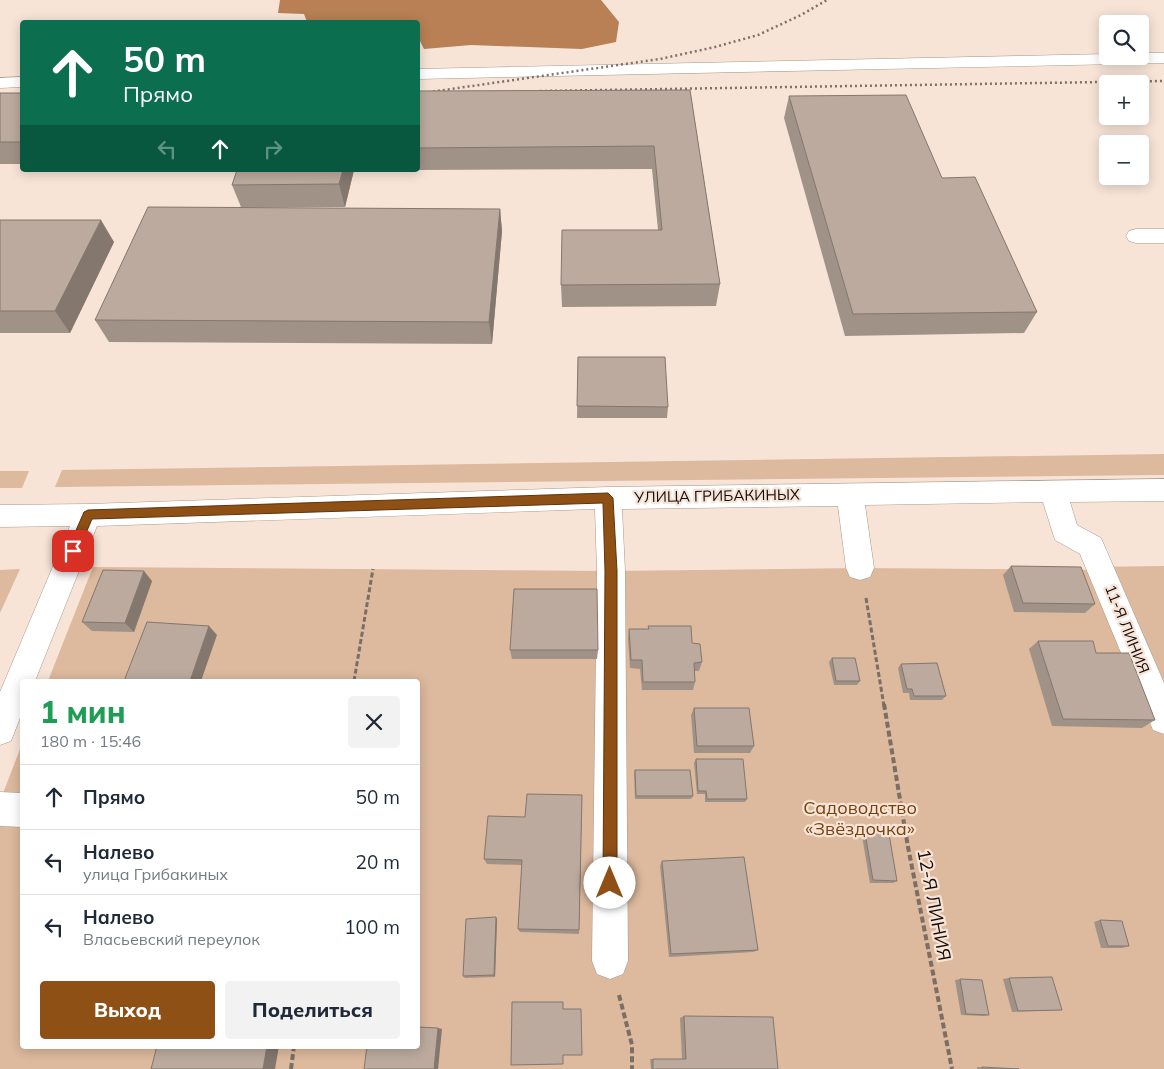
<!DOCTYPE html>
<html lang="ru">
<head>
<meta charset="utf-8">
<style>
  :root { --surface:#fff; --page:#f2f2f3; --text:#1f2937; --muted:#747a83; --line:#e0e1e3; --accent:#8f5015 }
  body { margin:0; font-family:Mulish,sans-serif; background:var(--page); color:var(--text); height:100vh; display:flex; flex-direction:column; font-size:19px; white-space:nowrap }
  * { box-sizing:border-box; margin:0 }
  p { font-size:16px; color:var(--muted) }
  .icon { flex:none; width:28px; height:28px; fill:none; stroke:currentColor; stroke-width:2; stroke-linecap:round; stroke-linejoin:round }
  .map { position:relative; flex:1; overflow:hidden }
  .panel { position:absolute; left:20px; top:679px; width:400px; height:370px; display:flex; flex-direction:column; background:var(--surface); border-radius:5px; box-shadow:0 2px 12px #0003 }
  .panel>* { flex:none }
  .guide { position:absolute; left:20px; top:20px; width:400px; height:152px; border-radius:5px; box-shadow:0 2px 12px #0003; background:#0b6e4f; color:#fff; overflow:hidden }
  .fabs { position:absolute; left:1099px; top:15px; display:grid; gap:10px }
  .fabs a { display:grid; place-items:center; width:50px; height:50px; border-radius:5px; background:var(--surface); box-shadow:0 2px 12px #0003; font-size:25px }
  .pin { position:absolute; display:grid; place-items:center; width:42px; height:42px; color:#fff; margin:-21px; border-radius:10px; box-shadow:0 2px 8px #0006 }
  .me { position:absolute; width:55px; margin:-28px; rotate:0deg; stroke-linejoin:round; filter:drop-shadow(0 0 4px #0008) }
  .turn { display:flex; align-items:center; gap:18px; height:105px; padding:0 20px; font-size:22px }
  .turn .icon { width:65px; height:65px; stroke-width:2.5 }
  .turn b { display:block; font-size:35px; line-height:42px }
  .lanes { display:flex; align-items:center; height:48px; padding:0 20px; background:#0003; justify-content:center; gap:25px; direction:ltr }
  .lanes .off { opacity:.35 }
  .round { display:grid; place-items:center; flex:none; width:52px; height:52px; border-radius:5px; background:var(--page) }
  .headline { display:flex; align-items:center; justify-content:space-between; height:85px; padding:0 20px }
  h1 { font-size:30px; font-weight:800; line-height:38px; color:#1e9e55 }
  .action { display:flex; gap:10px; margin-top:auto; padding:10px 20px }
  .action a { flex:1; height:58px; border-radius:5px; background:var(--accent); color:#fff; font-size:20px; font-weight:800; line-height:58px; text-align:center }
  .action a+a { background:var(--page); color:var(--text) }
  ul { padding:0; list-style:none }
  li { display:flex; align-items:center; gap:15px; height:65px; padding:0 20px; border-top:1px solid var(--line) }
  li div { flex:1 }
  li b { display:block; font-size:19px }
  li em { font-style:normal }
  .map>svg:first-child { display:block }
  .green { fill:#ddb99d }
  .water { fill:#b88054 }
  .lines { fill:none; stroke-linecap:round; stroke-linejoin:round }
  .minor-casing { stroke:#a9988b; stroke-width:1 }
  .path-far1 { stroke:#7a6e66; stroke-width:3; stroke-dasharray:5 2.5; stroke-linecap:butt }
  .path { stroke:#7a6e66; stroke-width:4; stroke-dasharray:6 3; stroke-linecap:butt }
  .minor { fill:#fff; fill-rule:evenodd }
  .rail { stroke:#7c7068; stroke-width:2.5; stroke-dasharray:2 3; stroke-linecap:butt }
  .wall { fill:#a19287 }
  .shaded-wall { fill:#83776e }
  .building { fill:#bbaa9d; stroke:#83776e }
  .route { fill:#8f5015; stroke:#5d340e }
  .labels { text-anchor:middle; stroke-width:4.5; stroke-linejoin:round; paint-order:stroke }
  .street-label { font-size:15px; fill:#110b07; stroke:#f7e4d7 }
  .near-park-label { font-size:18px; fill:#78410c; stroke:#f7e4d7 }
  .near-street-label { font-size:18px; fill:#110b07; stroke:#f7e4d7 }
</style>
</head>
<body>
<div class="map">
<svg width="1164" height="1069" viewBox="0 0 1164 1069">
  <rect width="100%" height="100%" fill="#f7e4d7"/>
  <g class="green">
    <polygon points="1164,454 1164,475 55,487 62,470"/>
    <polygon points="0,471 29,471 22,488 0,488"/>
    <polygon points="1164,566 1164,1069 0,1069 0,801 22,744 22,1046 418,1046 418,681 48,681 93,567 611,571 860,568 1093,570 1092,567"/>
    <polygon points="20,569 0,613 0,570"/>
  </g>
  <polygon class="water" points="280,0 601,0 619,22 616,42 582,49 471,45 424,49 418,37 418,22 307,22 304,14 278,13"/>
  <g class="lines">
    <defs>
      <g id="minor">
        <polygon points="1140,53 1164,53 1164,63 418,79 418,69 1108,54 1108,56 1140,56"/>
        <polygon points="22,77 22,87 0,88 0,78"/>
        <polygon points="1136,229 1164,229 1164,243 1136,243 1129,241 1126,236 1129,231"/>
        <polygon points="1164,479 1164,501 1070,502 1077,525 1101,538 1164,683 1164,734 1153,730 1080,554 1055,540 1043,502 865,505 874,568 870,577 860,580 850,577 846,568 838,506 622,509 625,571 628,961 623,974 610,979 597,974 592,961 597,571 595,509 97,526 35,681 22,681 22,713 11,741 0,745 0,692 70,526 0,527 0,505 88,504 608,487"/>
        <polygon points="0,792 22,793 22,827 0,826"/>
      </g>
    </defs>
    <use href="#minor" class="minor-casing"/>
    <g class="path-far1">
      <polyline points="866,598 884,706"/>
      <polyline points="354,681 373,569"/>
    </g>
    <g class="path">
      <polyline points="884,704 908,847 952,1069"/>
      <polyline points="619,995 632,1045 632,1069"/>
      <polyline points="291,1069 294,1046"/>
    </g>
    <use href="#minor" class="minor"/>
    <g class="rail">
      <polyline points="540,91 1164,81"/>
      <polyline points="423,93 660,59 715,47 758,35 801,15 827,0"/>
    </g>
  </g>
  <g class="wall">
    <polygon points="690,90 720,284 716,306 562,307 561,285 658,230 652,169 418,170 418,91"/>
    <rect x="0" y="93" width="22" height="71"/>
    <polygon points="789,96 942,178 1037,312 1024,333 845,336 784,118"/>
    <polygon points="354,170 345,207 241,207 232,185"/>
    <polygon points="500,209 502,231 492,344 109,342 95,320"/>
    <polygon points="0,220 114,242 70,333 0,333"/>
    <polygon points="578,357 668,407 667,418 577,418"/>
    <polygon points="1011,566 1095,604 1085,613 1014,612 1003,575"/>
    <polygon points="152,581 134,632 92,631 82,622"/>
    <polygon points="648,626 692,643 702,662 699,671 694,671 695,682 693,690 642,690 640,669 630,668 628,638 629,629 648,629"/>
    <polygon points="1038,641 1096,653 1155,720 1142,728 1052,726 1029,649"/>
    <polygon points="510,650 598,650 597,659 512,659"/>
    <polygon points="832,658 860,681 857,685 834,685 829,662"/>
    <polygon points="901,664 946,696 942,700 910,700 909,693 903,693 898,668"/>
    <polygon points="694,708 754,746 750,753 694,753 691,715"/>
    <polygon points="696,759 747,799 745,802 705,802 705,794 697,794 694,763"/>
    <polygon points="635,770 693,796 691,799 635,799 634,773"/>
    <polygon points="582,795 579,934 520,932 518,929 522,865 487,864 484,859 525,817"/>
    <polygon points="865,833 897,881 893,883 870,883 862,836"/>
    <polygon points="662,861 758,950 753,952 669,957 660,866"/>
    <polygon points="497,919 495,977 465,978 463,976"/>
    <polygon points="1100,920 1129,946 1122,948 1101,948 1094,922"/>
    <polygon points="1009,978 1062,1010 1012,1012 1003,979"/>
    <polygon points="960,979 989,1015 984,1016 961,1015 955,980"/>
    <polygon points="684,1016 778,1069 651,1069 650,1059 682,1059 680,1018"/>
    <polygon points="977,1067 1019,1069 977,1069"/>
  </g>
  <g class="shaded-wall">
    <polygon points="343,170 354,170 345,207 339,184"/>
    <polygon points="500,209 502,231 492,344 489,322"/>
    <polygon points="101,220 114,242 70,333 55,311"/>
    <polygon points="144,571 152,581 134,632 125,623"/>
    <polygon points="209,626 217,635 201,681 190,681"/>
    <polygon points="496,917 497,919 495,977 494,975"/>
    <polygon points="438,1028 442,1029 438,1069 434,1069"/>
    <polygon points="267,1046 279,1046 275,1069 263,1069"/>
  </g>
  <g class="building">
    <polygon points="690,90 720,284 561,285 562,230 662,230 654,146 418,148 418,91"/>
    <rect x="0" y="93" width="22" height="49"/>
    <polygon points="906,95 942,178 975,177 1037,312 853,314 789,96"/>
    <polygon points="237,170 343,170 339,184 232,185"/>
    <polygon points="148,207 500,209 489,322 95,320"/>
    <polygon points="0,220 101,220 55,311 0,311"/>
    <polygon points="578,357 665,357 668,407 577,406"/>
    <polygon points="1011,566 1081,567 1095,604 1023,603"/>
    <polygon points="103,570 144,571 125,623 82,622"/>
    <polygon points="514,589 597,589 598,650 510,650"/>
    <polygon points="147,622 209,626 190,681 124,681"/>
    <polygon points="648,626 691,626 692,643 700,644 702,662 694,663 695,682 643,682 642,660 631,660 629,629 649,629"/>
    <polygon points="1038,641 1093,641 1096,653 1129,653 1155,720 1063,719"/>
    <polygon points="832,658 855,658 860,681 836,681"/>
    <polygon points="937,663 946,696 914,696 912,689 907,689 901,664"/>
    <polygon points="694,708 749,708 754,746 697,746"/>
    <polygon points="696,759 743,759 747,799 707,799 706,791 698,791"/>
    <polygon points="635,770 690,770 693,796 636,796"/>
    <polygon points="527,794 582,795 579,930 518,929 522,860 484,859 488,816 525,817"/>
    <polygon points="865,833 889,834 897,881 873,880"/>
    <polygon points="744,857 758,950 671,954 662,861"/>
    <polygon points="496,917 494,975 463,976 466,919"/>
    <polygon points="1100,920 1122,921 1129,946 1108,946"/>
    <polygon points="1052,977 1062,1010 1018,1011 1009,978"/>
    <polygon points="960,979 982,980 989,1015 966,1014"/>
    <polygon points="512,1002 563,1002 563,1009 581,1009 582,1055 563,1055 563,1064 511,1065"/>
    <polygon points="684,1016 773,1017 778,1069 653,1069 653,1059 686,1059"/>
    <polygon points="418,1027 438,1028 434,1069 364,1069 367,1046 418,1046"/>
    <polygon points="157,1046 267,1046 263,1069 151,1069"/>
    <polygon points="982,1067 1019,1069 983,1069"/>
  </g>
  <polygon class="route" points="608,493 613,498 617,571 617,883 615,888 610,890 605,888 603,883 605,571 603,503 92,519 77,554 69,554 67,551 84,512 88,510"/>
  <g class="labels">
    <g class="street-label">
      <text transform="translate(717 496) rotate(-1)" y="5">УЛИЦА ГРИБАКИНЫХ</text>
      <text transform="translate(1127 629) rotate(68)" y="5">11-Я ЛИНИЯ</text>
    </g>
    <g class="near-park-label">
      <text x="860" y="814">Садоводство<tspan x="860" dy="21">«Звёздочка»</tspan></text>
    </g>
    <g class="near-street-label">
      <text transform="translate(934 905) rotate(79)" y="6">12-Я ЛИНИЯ</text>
    </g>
  </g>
</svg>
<div class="fabs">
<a><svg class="icon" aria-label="search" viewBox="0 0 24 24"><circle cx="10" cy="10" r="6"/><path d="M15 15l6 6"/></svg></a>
<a>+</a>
<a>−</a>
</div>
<div class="pin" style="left:73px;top:551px;background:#d93025"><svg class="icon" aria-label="arrive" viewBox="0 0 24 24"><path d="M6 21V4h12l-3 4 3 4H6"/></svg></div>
<svg class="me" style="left:610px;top:883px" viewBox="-20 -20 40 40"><circle r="19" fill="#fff"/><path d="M0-13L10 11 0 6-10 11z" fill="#8f5015"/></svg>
<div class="guide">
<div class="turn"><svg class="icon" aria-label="ahead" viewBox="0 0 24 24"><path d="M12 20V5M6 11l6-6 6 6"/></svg><div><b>50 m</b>Прямо</div></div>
<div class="lanes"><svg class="icon off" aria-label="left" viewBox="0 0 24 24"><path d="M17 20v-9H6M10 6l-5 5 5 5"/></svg><svg class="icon" aria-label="ahead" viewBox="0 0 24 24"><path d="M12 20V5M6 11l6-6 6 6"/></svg><svg class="icon off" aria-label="right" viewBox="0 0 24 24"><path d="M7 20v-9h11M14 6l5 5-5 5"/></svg></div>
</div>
<section class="panel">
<div class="headline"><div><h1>1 мин</h1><p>180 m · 15:46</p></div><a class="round"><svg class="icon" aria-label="close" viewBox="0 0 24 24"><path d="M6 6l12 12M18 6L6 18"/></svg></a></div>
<ul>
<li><svg class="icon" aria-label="ahead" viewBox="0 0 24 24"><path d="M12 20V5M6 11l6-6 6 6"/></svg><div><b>Прямо</b></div><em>50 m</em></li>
<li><svg class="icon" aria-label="left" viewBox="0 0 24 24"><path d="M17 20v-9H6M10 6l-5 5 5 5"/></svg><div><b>Налево</b><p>улица Грибакиных</p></div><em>20 m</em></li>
<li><svg class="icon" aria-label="left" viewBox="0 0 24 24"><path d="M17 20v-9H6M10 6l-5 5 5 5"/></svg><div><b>Налево</b><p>Власьевский переулок</p></div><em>100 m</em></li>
</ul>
<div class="action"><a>Выход</a><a>Поделиться</a></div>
</section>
</div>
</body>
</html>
